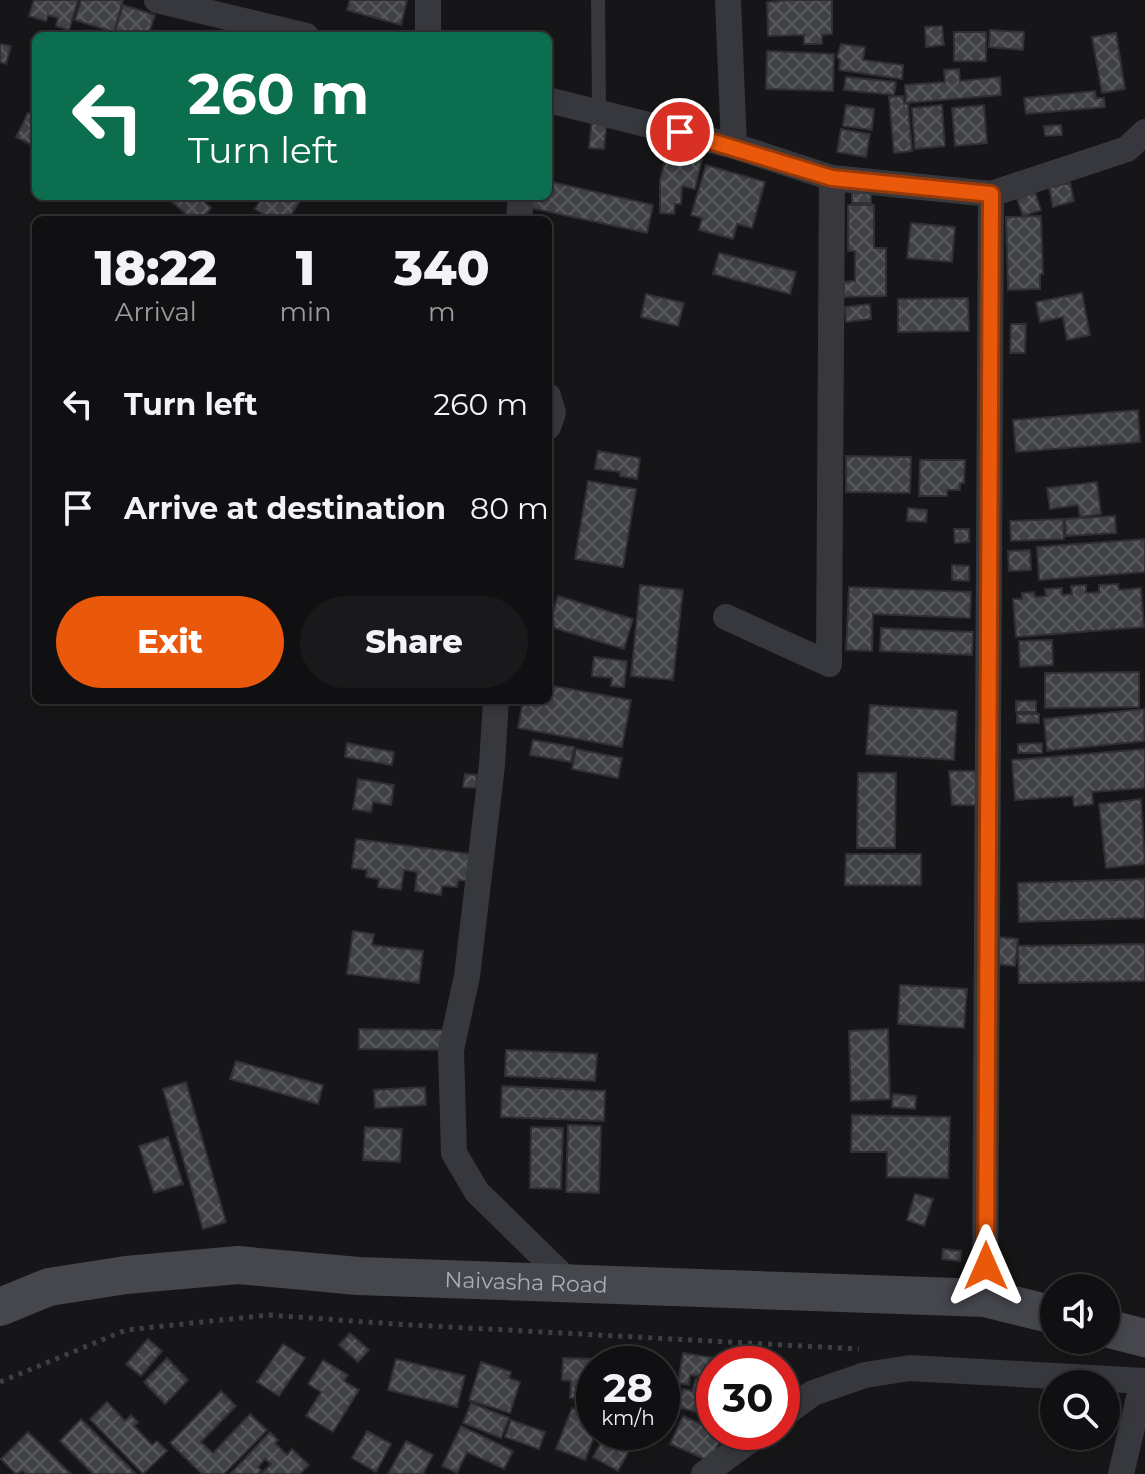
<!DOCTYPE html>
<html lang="en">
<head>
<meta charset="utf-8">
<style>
  :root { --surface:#101012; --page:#19191b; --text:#f1f3f6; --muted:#9c9d9f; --line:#303032; --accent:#ea580c }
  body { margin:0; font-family:Montserrat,sans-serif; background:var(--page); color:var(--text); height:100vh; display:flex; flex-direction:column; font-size:30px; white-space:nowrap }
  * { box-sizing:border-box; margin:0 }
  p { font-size:26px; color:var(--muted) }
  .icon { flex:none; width:44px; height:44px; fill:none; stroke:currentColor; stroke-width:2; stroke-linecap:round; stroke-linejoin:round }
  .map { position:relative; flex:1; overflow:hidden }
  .side { position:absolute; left:32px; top:216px; width:520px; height:488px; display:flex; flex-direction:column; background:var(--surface); border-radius:12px; box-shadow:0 4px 12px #0003,0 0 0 2px var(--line) }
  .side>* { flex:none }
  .top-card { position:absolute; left:32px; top:32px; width:520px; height:168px; border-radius:12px; box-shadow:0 4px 12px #0003,0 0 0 2px var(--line); background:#0b6e4f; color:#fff; overflow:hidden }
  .buttons { position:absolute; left:1040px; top:1274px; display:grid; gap:16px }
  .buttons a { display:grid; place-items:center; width:80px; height:80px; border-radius:50%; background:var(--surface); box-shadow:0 4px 12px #0003,0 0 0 2px var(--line); font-size:40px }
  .speed { position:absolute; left:576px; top:1346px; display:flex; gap:16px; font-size:40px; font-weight:700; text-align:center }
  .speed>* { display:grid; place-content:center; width:104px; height:104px; border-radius:50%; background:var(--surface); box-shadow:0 4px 12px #0003,0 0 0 2px var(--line); line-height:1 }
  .speed small { font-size:20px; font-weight:400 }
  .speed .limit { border:12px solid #d22; background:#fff; color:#111 }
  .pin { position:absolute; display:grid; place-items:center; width:68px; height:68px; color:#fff; margin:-34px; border:4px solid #fff; border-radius:50%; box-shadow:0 2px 8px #0007 }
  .me { position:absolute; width:88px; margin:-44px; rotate:0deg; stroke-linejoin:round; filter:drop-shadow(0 0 6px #0008) }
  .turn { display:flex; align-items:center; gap:28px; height:168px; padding:0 24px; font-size:36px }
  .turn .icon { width:104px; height:104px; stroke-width:2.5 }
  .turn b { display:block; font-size:56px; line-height:68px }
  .eta { display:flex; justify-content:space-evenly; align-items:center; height:136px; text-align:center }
  .eta b { font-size:48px; font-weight:800; line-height:56px }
  .button { display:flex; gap:16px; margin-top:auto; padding:16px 24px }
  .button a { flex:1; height:92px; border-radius:48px; background:var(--accent); color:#fff; font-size:32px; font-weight:800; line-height:92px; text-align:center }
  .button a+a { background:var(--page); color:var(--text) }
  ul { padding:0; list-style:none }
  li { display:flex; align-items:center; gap:24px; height:104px; padding:0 24px }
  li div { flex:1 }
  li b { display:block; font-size:30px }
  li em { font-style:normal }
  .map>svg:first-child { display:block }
  .building { fill:url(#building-cross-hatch); stroke:#303034; stroke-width:2 }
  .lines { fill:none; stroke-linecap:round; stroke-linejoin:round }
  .path { stroke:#3d3f44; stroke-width:5; stroke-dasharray:4 6; stroke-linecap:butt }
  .service { stroke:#37383d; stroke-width:14 }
  .minor { stroke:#37383d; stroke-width:26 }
  .secondary { stroke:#45474d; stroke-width:38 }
  .route-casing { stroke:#983908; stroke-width:20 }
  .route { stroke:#ea580c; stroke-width:14 }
  .labels { text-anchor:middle; stroke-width:8; stroke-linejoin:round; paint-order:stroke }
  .street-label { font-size:22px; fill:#a8adb8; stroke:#111113 }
</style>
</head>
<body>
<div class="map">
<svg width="1145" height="1474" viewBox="0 0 1145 1474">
  <defs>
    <pattern id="building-cross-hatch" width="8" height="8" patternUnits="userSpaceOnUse" patternTransform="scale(2)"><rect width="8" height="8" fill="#404145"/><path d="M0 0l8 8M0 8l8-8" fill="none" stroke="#595a5e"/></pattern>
  </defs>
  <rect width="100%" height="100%" fill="#161618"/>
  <g class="building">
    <polygon points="34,0 78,0 69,30 56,26 58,18 48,15 46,21 29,16"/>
    <polygon points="81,0 123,0 114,32 75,20"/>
    <polygon points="350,0 407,0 401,25 347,10"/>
    <polygon points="791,0 832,0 832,34 822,35 822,44 804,44 804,35 768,36 767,2"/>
    <polygon points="123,5 155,15 148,36 114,36"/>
    <polygon points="942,26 944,45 926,47 925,27"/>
    <polygon points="990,30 1024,32 1023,50 989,47"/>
    <rect x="954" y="32" width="32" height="29"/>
    <polygon points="1116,33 1125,89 1102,93 1092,37"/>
    <polygon points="0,44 11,46 6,64 0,62"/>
    <polygon points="841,44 865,47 863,60 903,65 902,79 839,70 840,60 837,57"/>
    <polygon points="767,51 834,54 833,91 766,89"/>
    <polygon points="959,69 960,81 1000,77 1001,95 906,103 905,85 945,82 944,70"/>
    <polygon points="846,77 896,82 894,95 844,90"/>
    <polygon points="1095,91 1096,98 1104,98 1105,107 1026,114 1024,98"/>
    <polygon points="903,96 904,104 908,103 912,151 894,153 889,97"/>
    <polygon points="846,105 874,109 872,130 843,126"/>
    <polygon points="942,105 945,146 915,149 912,108"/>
    <polygon points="984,105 987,143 955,146 952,108"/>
    <polygon points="28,113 36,116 36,135 31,145 16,137"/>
    <polygon points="592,119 607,121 604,149 589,148"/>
    <polygon points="1061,125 1062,135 1045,136 1044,126"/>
    <polygon points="841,129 870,134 866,157 837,152"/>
    <polygon points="667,152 702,159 695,189 682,186 681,204 675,204 674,214 660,213 660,181"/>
    <polygon points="706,165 765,182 752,228 737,224 733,239 699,230 702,218 691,215"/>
    <polygon points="548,181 653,205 647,233 531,208 533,196 548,196"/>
    <polygon points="1070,183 1074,201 1053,207 1049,187"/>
    <rect x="852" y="188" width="19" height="15"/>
    <polygon points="1035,192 1041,210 1023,216 1017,199"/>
    <polygon points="165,196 198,196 211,208 201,220 193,220"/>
    <polygon points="263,196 303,196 288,220 274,220 255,209"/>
    <polygon points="848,205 874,205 874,248 886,248 886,296 844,297 844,282 855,281 855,251 848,251"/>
    <polygon points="1041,216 1043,274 1040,274 1040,289 1008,290 1006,217"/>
    <polygon points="911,223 955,227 952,262 907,258"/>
    <polygon points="719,253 796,272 790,294 713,274"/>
    <polygon points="1082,293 1090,335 1067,340 1063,317 1040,322 1036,302"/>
    <polygon points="646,294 684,303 678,326 641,317"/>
    <polygon points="968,298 969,331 898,332 898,299"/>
    <polygon points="870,304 871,319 846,322 845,307"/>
    <polygon points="1011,324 1026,324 1025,353 1010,353"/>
    <polygon points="1138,410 1140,442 1016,452 1013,420"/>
    <polygon points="598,451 640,458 637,479 620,476 620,472 595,469"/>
    <polygon points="846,456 911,457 910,493 846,492"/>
    <polygon points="920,460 965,460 964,483 960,483 960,490 947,490 947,496 919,496"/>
    <polygon points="588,481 636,489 623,567 575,559"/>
    <polygon points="1097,482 1101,514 1080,517 1078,505 1050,509 1047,488"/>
    <polygon points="908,508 927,510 926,522 907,521"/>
    <polygon points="1115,516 1116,533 1066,536 1065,519"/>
    <polygon points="1063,519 1064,539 1011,541 1010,521"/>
    <polygon points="954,529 969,529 969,542 955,543"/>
    <polygon points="1145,539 1145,572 1039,580 1037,547"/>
    <polygon points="1030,550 1031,570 1009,571 1008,551"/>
    <polygon points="952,565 969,566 969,581 952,580"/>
    <polygon points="1118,584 1119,590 1141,588 1144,627 1016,637 1013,599 1022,599 1022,593 1034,592 1035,597 1046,596 1045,589 1062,588 1062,595 1072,594 1071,586 1086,585 1086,593 1099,592 1099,585"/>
    <polygon points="640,585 683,590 673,680 631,676"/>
    <polygon points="849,587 971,592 970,618 873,614 872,651 846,650"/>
    <polygon points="558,596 633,619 624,649 548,626"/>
    <polygon points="881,628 973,632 972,655 880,651"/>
    <polygon points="1052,640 1053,665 1020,667 1019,641"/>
    <polygon points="594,657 627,661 624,687 611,686 612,678 592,676"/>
    <polygon points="1139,672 1139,707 1045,708 1045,673"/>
    <polygon points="548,685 631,700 622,747 518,728 523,700 548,700"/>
    <rect x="1016" y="701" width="20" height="11"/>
    <polygon points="870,705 957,711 954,760 866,754"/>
    <polygon points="1144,709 1145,741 1047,751 1044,719"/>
    <rect x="1017" y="714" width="22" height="9"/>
    <polygon points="533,740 574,747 571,762 530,755"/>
    <polygon points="347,743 394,752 392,765 345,757"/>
    <polygon points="1042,743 1042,753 1018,753 1018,744"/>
    <polygon points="576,749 622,758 618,778 572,769"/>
    <polygon points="1145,749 1145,788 1092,792 1093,804 1074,806 1073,796 1015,800 1012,760"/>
    <polygon points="949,771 976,771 976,805 952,805"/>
    <polygon points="858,773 896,773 895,848 857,848"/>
    <polygon points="465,774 477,775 476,788 463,787"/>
    <polygon points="358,779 394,785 391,805 373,802 371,812 353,809"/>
    <polygon points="1141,799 1145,864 1106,868 1099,804"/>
    <polygon points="356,839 472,854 468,881 458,880 457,887 442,886 441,895 415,891 417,872 404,870 401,890 378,887 379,879 366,877 367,870 352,868"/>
    <polygon points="846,854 921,854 921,885 845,885"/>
    <polygon points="1145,879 1145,918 1019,922 1018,883"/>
    <polygon points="353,931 374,934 372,945 423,951 419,983 347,974"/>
    <polygon points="998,937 1018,939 1015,966 996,964"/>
    <polygon points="1145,944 1145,981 1019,983 1018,946"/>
    <polygon points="900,985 967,989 964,1028 898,1024"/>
    <polygon points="359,1029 445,1030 444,1050 359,1049"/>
    <polygon points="888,1029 890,1099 851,1101 849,1031"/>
    <polygon points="506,1050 597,1054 595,1081 505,1076"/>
    <polygon points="236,1061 323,1085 318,1104 230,1079"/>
    <polygon points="186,1082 226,1222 203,1229 163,1089"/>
    <polygon points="502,1086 605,1091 604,1121 501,1117"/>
    <polygon points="425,1087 426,1105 375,1108 374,1090"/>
    <polygon points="893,1094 916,1096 915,1109 892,1107"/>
    <polygon points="852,1115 950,1117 948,1178 887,1177 887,1152 851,1152"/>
    <polygon points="568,1125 601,1126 599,1193 566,1192"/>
    <polygon points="365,1127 402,1129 400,1162 363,1160"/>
    <polygon points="531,1127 563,1128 561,1189 530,1188"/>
    <polygon points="168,1137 183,1184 154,1193 139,1146"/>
    <polygon points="915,1194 933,1199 924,1226 907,1220"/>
    <polygon points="943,1249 961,1251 960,1261 942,1259"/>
    <polygon points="350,1333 369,1350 358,1362 339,1345"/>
    <polygon points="148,1339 162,1351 141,1376 126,1364"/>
    <polygon points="283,1344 305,1358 279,1396 257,1382"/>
    <polygon points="683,1353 715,1358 712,1378 690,1375 689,1385 678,1383"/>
    <polygon points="717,1355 770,1364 716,1364"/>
    <polygon points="167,1358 188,1380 165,1404 144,1382"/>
    <polygon points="563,1358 598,1359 598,1364 594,1364 594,1399 570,1398 571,1381 562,1380"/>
    <polygon points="396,1359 465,1376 457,1407 388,1390"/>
    <polygon points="323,1360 348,1375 344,1381 359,1390 333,1432 306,1416 321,1392 308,1384"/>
    <polygon points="481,1362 511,1372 509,1378 520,1382 510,1413 469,1400"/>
    <polygon points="696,1379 714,1384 714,1417 678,1407 683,1389 692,1391"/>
    <polygon points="221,1391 236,1406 201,1442 213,1453 250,1414 267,1430 224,1474 202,1474 170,1443"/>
    <polygon points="107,1402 125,1421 131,1415 138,1422 134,1426 152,1445 157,1441 167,1451 143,1474 90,1419"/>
    <polygon points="471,1403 509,1418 501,1438 463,1423"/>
    <polygon points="572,1408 594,1417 594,1432 596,1432 585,1460 556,1449"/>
    <polygon points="683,1416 723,1434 711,1462 670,1444"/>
    <polygon points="81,1419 136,1474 93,1474 60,1441"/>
    <polygon points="511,1420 545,1432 539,1449 505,1437"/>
    <polygon points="461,1426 513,1451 504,1469 467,1452 457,1473 442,1466"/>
    <polygon points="367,1431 391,1444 376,1472 352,1458"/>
    <polygon points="28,1432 71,1474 26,1474 23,1471 16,1474 1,1459"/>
    <polygon points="270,1432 278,1440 275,1443 287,1455 292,1449 309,1465 300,1474 261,1474 271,1464 265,1459 258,1467 261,1470 258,1474 230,1474"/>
    <polygon points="604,1437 629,1451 618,1471 593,1457"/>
    <polygon points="406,1441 433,1455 423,1474 388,1474"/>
  </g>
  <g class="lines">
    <polyline class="path" points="0,1382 126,1330 269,1315 395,1324 859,1349"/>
    <polyline class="service" points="598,0 599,111"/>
    <g class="minor">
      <polyline points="157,0 306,36"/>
      <polyline points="428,0 428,36"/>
      <polyline points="728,0 734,146"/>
      <polyline points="548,100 734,146 832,178 991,194"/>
      <polyline points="519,220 521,196"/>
      <polyline points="548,396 553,413 548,427"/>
      <polyline points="726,617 829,664 832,178"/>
      <polyline points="496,700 492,765 467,976 451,1050 454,1153 477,1192 570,1283"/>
      <polyline points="985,1298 991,194 1127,149 1145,132"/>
      <polyline points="782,1416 813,1393 865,1375 910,1368 1145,1381"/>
      <polyline points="704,1474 761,1432"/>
      <polyline points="1121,1474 1143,1381"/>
    </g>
    <g class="secondary">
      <path id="s1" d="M0 1307 49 1287 126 1275 238 1265 358 1276 985 1298 1054 1315"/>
      <polyline points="1106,1328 1145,1338"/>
    </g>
  </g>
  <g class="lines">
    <defs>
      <polyline id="route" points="680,132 832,178 991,194 986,1266"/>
    </defs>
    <use href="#route" class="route-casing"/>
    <use href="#route" class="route"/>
  </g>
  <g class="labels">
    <g class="street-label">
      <text dy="8" stroke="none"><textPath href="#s1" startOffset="532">Naivasha Road</textPath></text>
    </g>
  </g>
</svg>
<div class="buttons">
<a><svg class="icon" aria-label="sound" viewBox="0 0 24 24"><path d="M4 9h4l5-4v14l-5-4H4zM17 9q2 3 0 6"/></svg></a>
<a><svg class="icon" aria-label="search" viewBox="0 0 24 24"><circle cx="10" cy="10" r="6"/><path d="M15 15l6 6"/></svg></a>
</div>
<div class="speed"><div>28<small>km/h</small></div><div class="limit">30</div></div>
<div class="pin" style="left:680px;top:132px;background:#d93025"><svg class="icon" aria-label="arrive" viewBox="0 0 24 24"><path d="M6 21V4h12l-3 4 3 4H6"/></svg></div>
<svg class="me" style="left:986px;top:1266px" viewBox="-20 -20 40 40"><path d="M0-17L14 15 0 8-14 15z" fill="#ea580c" stroke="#fff" stroke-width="4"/></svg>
<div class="top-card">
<div class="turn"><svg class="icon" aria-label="left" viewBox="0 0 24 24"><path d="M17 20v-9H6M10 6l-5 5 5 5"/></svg><div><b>260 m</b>Turn left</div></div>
</div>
<section class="side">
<div class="eta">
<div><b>18:22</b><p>Arrival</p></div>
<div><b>1</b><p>min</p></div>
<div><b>340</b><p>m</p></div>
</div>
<ul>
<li><svg class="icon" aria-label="left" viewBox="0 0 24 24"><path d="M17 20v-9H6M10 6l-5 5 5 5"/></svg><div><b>Turn left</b></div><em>260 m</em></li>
<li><svg class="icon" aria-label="arrive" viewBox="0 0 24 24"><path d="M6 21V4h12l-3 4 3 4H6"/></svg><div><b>Arrive at destination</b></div><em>80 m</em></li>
</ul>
<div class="button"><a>Exit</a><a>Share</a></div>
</section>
</div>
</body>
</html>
